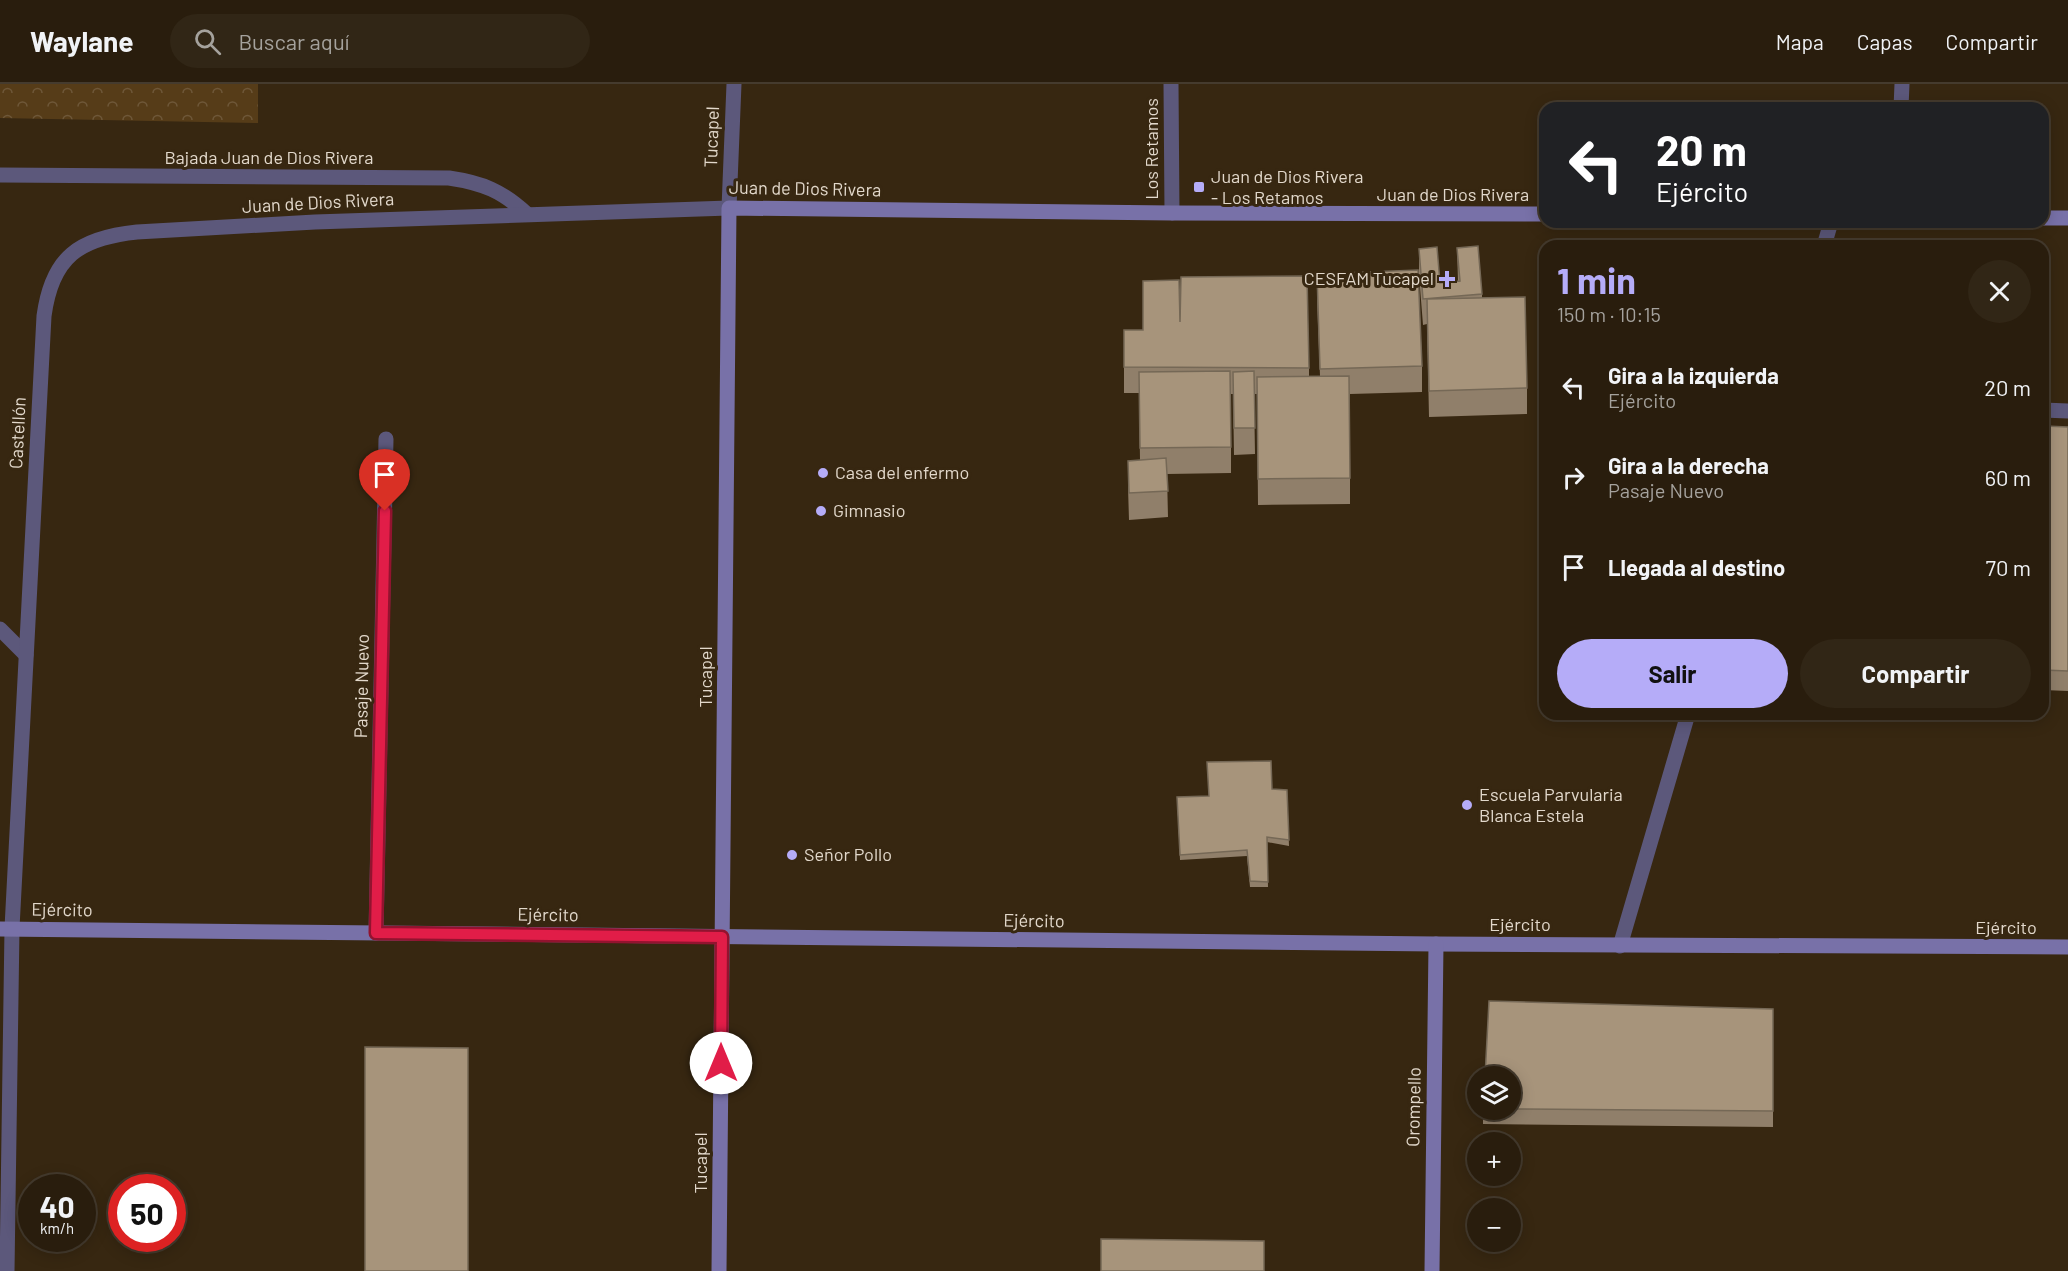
<!DOCTYPE html>
<html lang="es">
<head>
<meta charset="utf-8">
<style>
  :root { --surface:#291d0d; --page:#312616; --text:#f1f3f6; --muted:#a5a29d; --line:#453b2e; --accent:#b5acf8 }
  body { margin:0; font-family:Barlow,sans-serif; background:var(--page); color:var(--text); height:100vh; display:flex; flex-direction:column; font-size:22px; white-space:nowrap }
  * { box-sizing:border-box; margin:0 }
  p { font-size:20px; color:var(--muted) }
  .icon { flex:none; width:33px; height:33px; fill:none; stroke:currentColor; stroke-width:2; stroke-linecap:round; stroke-linejoin:round }
  .map { position:relative; flex:1; overflow:hidden }
  .details { position:absolute; left:1539px; top:156px; width:510px; height:480px; display:flex; flex-direction:column; background:var(--surface); border-radius:18px; box-shadow:0 3px 15px #0003,0 0 0 2px var(--line) }
  .details>* { flex:none }
  .top-card { position:absolute; left:1539px; top:18px; width:510px; height:126px; border-radius:18px; box-shadow:0 3px 15px #0003,0 0 0 2px var(--line); background:#202124; color:#fff; overflow:hidden }
  .fabs { position:absolute; left:1467px; top:982px; display:grid; gap:12px }
  .fabs a { display:grid; place-items:center; width:54px; height:54px; border-radius:50%; background:var(--surface); box-shadow:0 3px 15px #0003,0 0 0 2px var(--line); font-size:30px }
  .speed { position:absolute; left:18px; top:1090px; display:flex; gap:12px; font-size:30px; font-weight:700; text-align:center }
  .speed>* { display:grid; place-content:center; width:78px; height:78px; border-radius:50%; background:var(--surface); box-shadow:0 3px 15px #0003,0 0 0 2px var(--line); line-height:1 }
  .speed small { font-size:15px; font-weight:400 }
  .speed .limit { border:9px solid #d22; background:#fff; color:#111 }
  .pin { position:absolute; display:grid; place-items:center; width:51px; height:51px; color:#fff; margin:-62px -26px; border-radius:50% 50% 50% 0; rotate:-45deg; box-shadow:0 0 6px #0007 }
  .pin .icon { rotate:45deg }
  .me { position:absolute; width:66px; margin:-33px; rotate:0deg; stroke-linejoin:round; filter:drop-shadow(0 0 4px #0008) }
  .turn { display:flex; align-items:center; gap:21px; height:126px; padding:0 18px; font-size:27px }
  .turn .icon { width:78px; height:78px; stroke-width:2.5 }
  .turn b { display:block; font-size:42px; line-height:51px }
  .round { display:grid; place-items:center; flex:none; width:63px; height:63px; border-radius:32px; background:var(--page) }
  .overview { display:flex; align-items:center; justify-content:space-between; height:102px; padding:0 18px }
  h1 { font-size:36px; font-weight:700; line-height:45px; color:var(--accent) }
  .cta { display:flex; gap:12px; margin-top:auto; padding:12px 18px }
  .cta a { flex:1; height:69px; border-radius:36px; background:var(--accent); color:#111; font-size:24px; font-weight:700; line-height:69px; text-align:center }
  .cta a+a { background:var(--page); color:var(--text) }
  ul { padding:0; list-style:none }
  li { display:flex; align-items:center; gap:18px; height:90px; padding:0 18px }
  li div { flex:1 }
  li b { display:block; font-size:22px }
  li em { font-style:normal }
  header { display:flex; align-items:center; gap:36px; box-sizing:border-box; height:84px; padding:0 30px; background:var(--surface); border-bottom:2px solid var(--line) }
  header strong { font-size:28px }
  nav { display:flex; gap:33px; margin-inline-start:auto; font-size:21px }
  .search { width:420px; height:54px; background:var(--page); display:flex; align-items:center; gap:15px; box-sizing:border-box; padding:0 21px; border-radius:33px; color:var(--muted); font-size:22px }
  .map>svg:first-child { display:block }
  .park { fill:url(#park-crowns) }
  .lines { fill:none; stroke-linecap:round; stroke-linejoin:round }
  .street { stroke:#5c587b; stroke-width:15 }
  .secondary { stroke:#7871a8; stroke-width:15 }
  .wall { fill:#907f6a }
  .building { fill:#a7947b; stroke:#756856; stroke-width:1.5 }
  .route-casing { stroke:#92132f; stroke-width:15 }
  .route { stroke:#e11d48; stroke-width:10 }
  .poi-dot { fill:#b5acf8; stroke:#372711; stroke-width:2 }
  .labels { text-anchor:middle; stroke-width:6; stroke-linejoin:round; paint-order:stroke }
  .street-label { font-size:18px; fill:#e2d8cb; stroke:#372711 }
  .poi-label { font-size:18px; fill:#e2d8cb; stroke:#372711; text-anchor:start }
</style>
</head>
<body>
<header>
<strong>Waylane</strong>
<div class="search"><svg class="icon" aria-label="search" viewBox="0 0 24 24"><circle cx="10" cy="10" r="6"/><path d="M15 15l6 6"/></svg>Buscar aquí</div>
<nav><a>Mapa</a><a>Capas</a><a>Compartir</a></nav>
</header>
<div class="map">
<svg width="2068" height="1187" viewBox="0 0 2068 1187">
  <defs>
    <pattern id="park-crowns" width="20" height="18" patternUnits="userSpaceOnUse" patternTransform="scale(1.5)"><rect width="20" height="18" fill="#563c18"/><path d="M2 6a3 3 0 1 1 6 0M12 15a3 3 0 1 1 6 0" fill="none" stroke="#6e5738"/></pattern>
  </defs>
  <rect width="100%" height="100%" fill="#372711"/>
  <polygon class="park" points="0,0 258,0 258,39 0,34"/>
  <g class="lines">
    <g class="street">
      <polyline points="1171,0 1172,129"/>
      <polyline points="1901,24 1902,0"/>
      <path d="M0 91 449 94C483 99 502 107 527 130"/>
      <polyline points="1824,162 1831,138"/>
      <polyline points="2043,326 2068,327"/>
      <polyline points="0,545 26,571"/>
      <polyline points="376,849 386,355"/>
      <polyline points="1620,862 1688,630"/>
      <path d="M7 1187 12 844 44 232C52 173 79 154 137 148L315 138 729 124 734 0"/>
    </g>
    <g class="secondary">
      <polyline points="2043,134 2068,134"/>
      <polyline points="0,845 1436,860 2068,863"/>
      <polyline points="719,1187 729,124 1172,129 1545,130"/>
      <polyline points="1432,1187 1436,860"/>
    </g>
  </g>
  <g class="wall">
    <polygon points="1457,164 1482,210 1482,214 1527,304 1527,330 1429,333 1427,240 1423,241 1419,191 1419,165 1440,199 1458,197"/>
    <polygon points="1317,190 1422,282 1422,308 1350,310 1350,420 1258,421 1257,310 1254,310 1255,370 1234,371 1233,310 1231,310 1231,389 1167,390 1168,433 1129,436 1128,403 1128,377 1140,376 1139,309 1124,309 1124,246 1143,246 1180,238 1309,284 1309,292 1320,292 1317,216"/>
    <polygon points="2068,343 2068,607 2043,606 2043,406"/>
    <polygon points="1272,705 1287,706 1289,762 1267,758 1268,803 1250,803 1247,772 1180,776 1177,713 1209,712"/>
    <polygon points="1773,925 1773,1043 1483,1040 1483,1026 1510,1026 1510,993"/>
  </g>
  <g class="building">
    <polygon points="1478,162 1482,210 1423,215 1419,165 1437,163 1440,199 1460,197 1457,164"/>
    <polygon points="1418,186 1422,282 1320,285 1317,190"/>
    <polygon points="1307,192 1309,284 1124,283 1124,246 1143,246 1143,197 1179,196 1180,238 1181,193"/>
    <polygon points="1525,213 1527,304 1429,307 1427,215"/>
    <polygon points="1230,287 1231,363 1140,364 1139,288"/>
    <polygon points="1254,287 1255,344 1234,344 1233,288"/>
    <polygon points="1349,292 1350,394 1258,395 1257,293"/>
    <polygon points="2045,342 2068,343 2068,587 2043,586 2043,406"/>
    <polygon points="1166,374 1168,407 1129,409 1128,377"/>
    <polygon points="1271,677 1272,705 1287,706 1289,756 1267,753 1268,798 1250,797 1247,766 1180,771 1177,713 1209,712 1207,678"/>
    <polygon points="1489,917 1773,925 1773,1027 1510,1025 1510,993 1485,993"/>
    <polygon points="365,963 468,964 468,1187 365,1187"/>
    <polygon points="1101,1155 1264,1157 1264,1187 1101,1187"/>
  </g>
  <g class="lines">
    <defs>
      <polyline id="route" points="385,427 376,849 722,853 721,979"/>
    </defs>
    <use href="#route" class="route-casing"/>
    <use href="#route" class="route"/>
  </g>
  <g class="poi-dot">
    <rect x="1193" y="97" width="12" height="12" rx="3"/>
    <path d="M1444 186h6v6h6v6h-6v6h-6v-6h-6v-6h6z"/>
    <circle cx="823" cy="389" r="6"/>
    <circle cx="821" cy="427" r="6"/>
    <circle cx="1467" cy="721" r="6"/>
    <circle cx="792" cy="771" r="6"/>
  </g>
  <g class="labels">
    <g class="street-label">
      <text transform="translate(712 53) rotate(-88)" y="6">Tucapel</text>
      <text transform="translate(1152 65) rotate(-90)" y="6">Los Retamos</text>
      <text x="269" y="80">Bajada Juan de Dios Rivera</text>
      <text transform="translate(805 105) rotate(1)" y="6">Juan de Dios Rivera</text>
      <text x="1453" y="117">Juan de Dios Rivera</text>
      <text transform="translate(318 119) rotate(-3)" y="6">Juan de Dios Rivera</text>
      <text transform="translate(18 349) rotate(-87)" y="6">Castellón</text>
      <text transform="translate(706 593) rotate(-90)" y="6">Tucapel</text>
      <text transform="translate(362 602) rotate(-89)" y="6">Pasaje Nuevo</text>
      <text transform="translate(62 826) rotate(1)" y="6">Ejército</text>
      <text transform="translate(548 831) rotate(1)" y="6">Ejército</text>
      <text transform="translate(1034 837) rotate(1)" y="6">Ejército</text>
      <text x="1520" y="847">Ejército</text>
      <text x="2006" y="850">Ejército</text>
      <text transform="translate(1414 1023) rotate(-89)" y="6">Orompello</text>
      <text transform="translate(701 1079) rotate(-90)" y="6">Tucapel</text>
    </g>
    <g class="poi-label">
      <text x="1211" y="99">Juan de Dios Rivera<tspan x="1211" dy="21">- Los Retamos</tspan></text>
      <text x="1434" y="201" text-anchor="end">CESFAM Tucapel</text>
      <text x="835" y="395">Casa del enfermo</text>
      <text x="833" y="433">Gimnasio</text>
      <text x="1479" y="717">Escuela Parvularia<tspan x="1479" dy="21">Blanca Estela</tspan></text>
      <text x="804" y="777">Señor Pollo</text>
    </g>
  </g>
</svg>
<div class="fabs">
<a><svg class="icon" aria-label="layers" viewBox="0 0 24 24"><path d="M12 4l9 5-9 5-9-5zM3 14l9 5 9-5"/></svg></a>
<a>+</a>
<a>−</a>
</div>
<div class="speed"><div>40<small>km/h</small></div><div class="limit">50</div></div>
<div class="pin" style="left:385px;top:427px;background:#d93025"><svg class="icon" aria-label="arrive" viewBox="0 0 24 24"><path d="M6 21V4h12l-3 4 3 4H6"/></svg></div>
<svg class="me" style="left:721px;top:979px" viewBox="-20 -20 40 40"><circle r="19" fill="#fff"/><path d="M0-13L10 11 0 6-10 11z" fill="#e11d48"/></svg>
<div class="top-card">
<div class="turn"><svg class="icon" aria-label="left" viewBox="0 0 24 24"><path d="M17 20v-9H6M10 6l-5 5 5 5"/></svg><div><b>20 m</b>Ejército</div></div>
</div>
<section class="details">
<div class="overview"><div><h1>1 min</h1><p>150 m · 10:15</p></div><a class="round"><svg class="icon" aria-label="close" viewBox="0 0 24 24"><path d="M6 6l12 12M18 6L6 18"/></svg></a></div>
<ul>
<li><svg class="icon" aria-label="left" viewBox="0 0 24 24"><path d="M17 20v-9H6M10 6l-5 5 5 5"/></svg><div><b>Gira a la izquierda</b><p>Ejército</p></div><em>20 m</em></li>
<li><svg class="icon" aria-label="right" viewBox="0 0 24 24"><path d="M7 20v-9h11M14 6l5 5-5 5"/></svg><div><b>Gira a la derecha</b><p>Pasaje Nuevo</p></div><em>60 m</em></li>
<li><svg class="icon" aria-label="arrive" viewBox="0 0 24 24"><path d="M6 21V4h12l-3 4 3 4H6"/></svg><div><b>Llegada al destino</b></div><em>70 m</em></li>
</ul>
<div class="cta"><a>Salir</a><a>Compartir</a></div>
</section>
</div>
</body>
</html>
